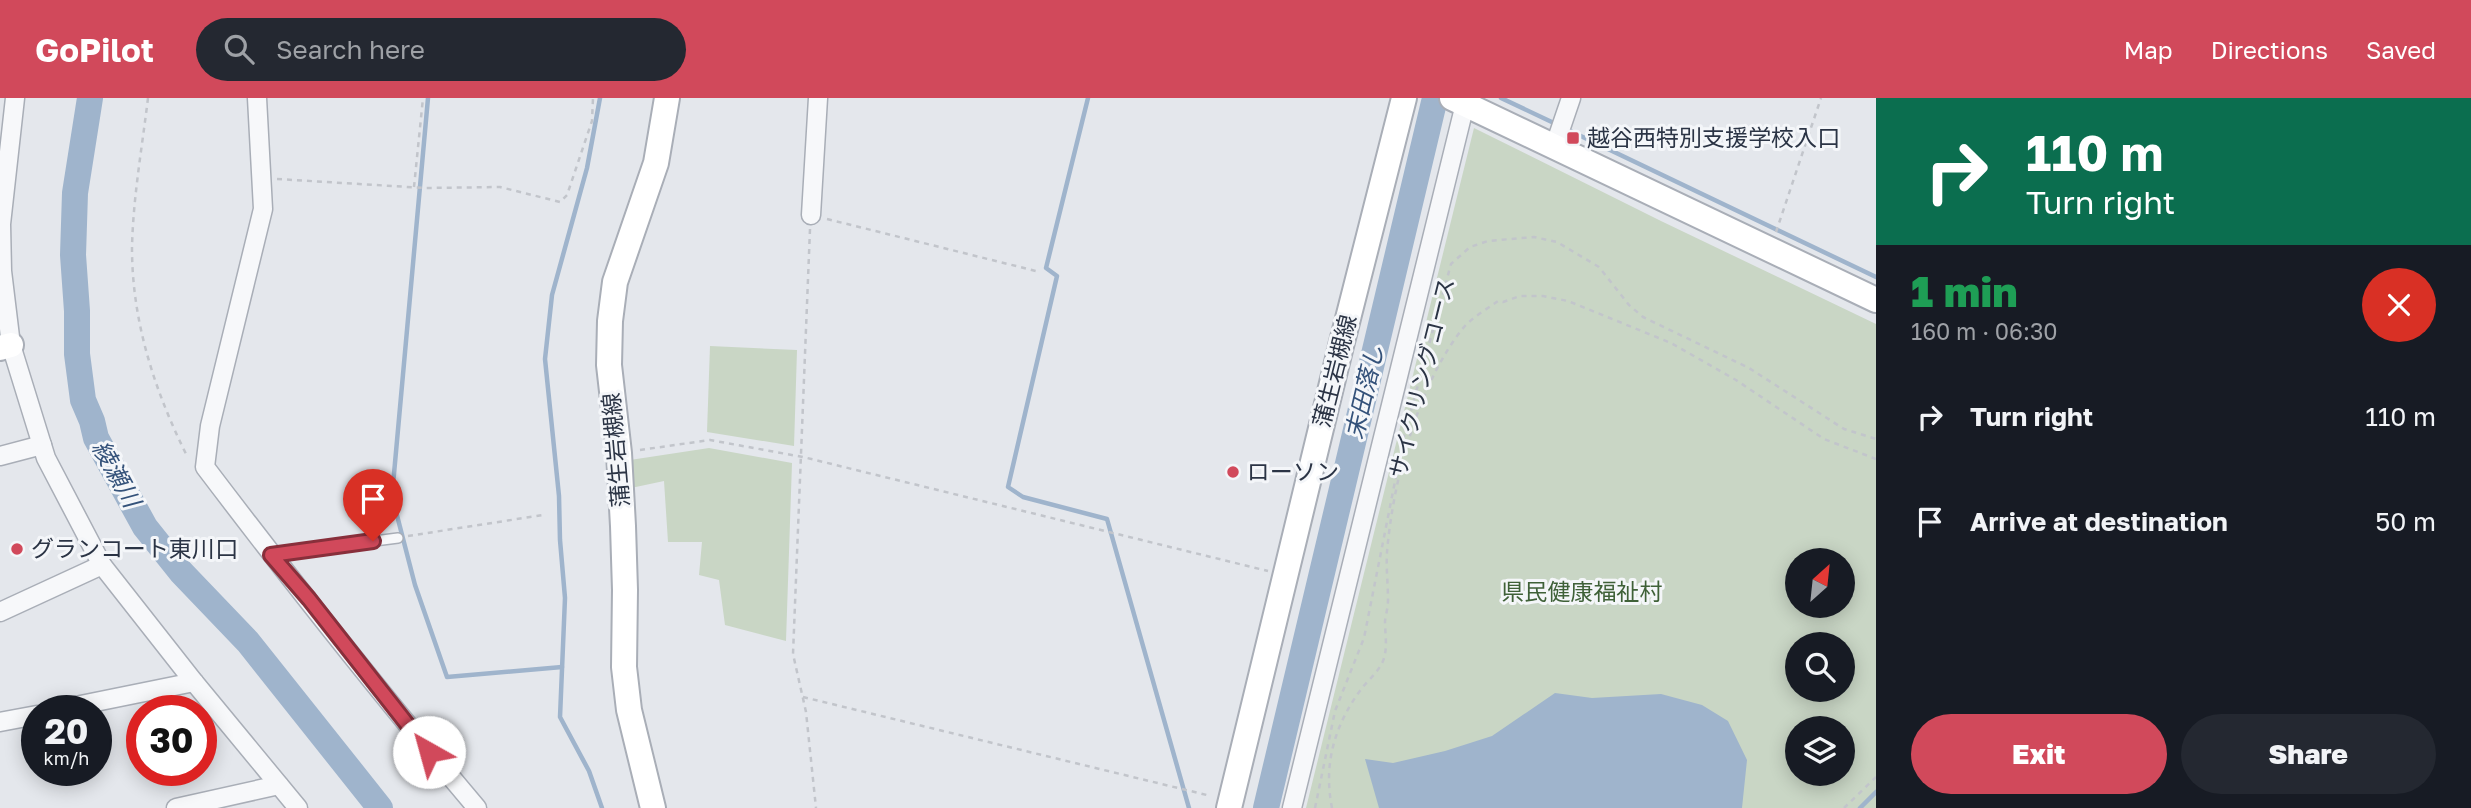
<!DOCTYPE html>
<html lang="en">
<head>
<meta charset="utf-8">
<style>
  :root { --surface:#171b24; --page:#242831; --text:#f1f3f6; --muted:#9ea1a6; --accent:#d1495b }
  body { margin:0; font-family:"Golos Text","Noto Sans JP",sans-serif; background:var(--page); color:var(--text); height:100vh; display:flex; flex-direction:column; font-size:26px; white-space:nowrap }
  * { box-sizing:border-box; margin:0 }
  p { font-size:23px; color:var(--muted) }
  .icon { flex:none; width:38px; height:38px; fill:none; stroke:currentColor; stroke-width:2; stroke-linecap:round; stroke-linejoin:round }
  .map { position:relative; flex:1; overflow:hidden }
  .drawer { display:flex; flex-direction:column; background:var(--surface); width:595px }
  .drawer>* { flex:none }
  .banner { background:#0b6e4f; color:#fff; overflow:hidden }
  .needle { width:46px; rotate:27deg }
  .fabs { position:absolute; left:1785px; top:450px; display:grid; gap:14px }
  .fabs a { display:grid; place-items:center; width:70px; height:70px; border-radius:50%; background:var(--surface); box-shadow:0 4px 18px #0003; font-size:35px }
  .speed { position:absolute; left:21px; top:597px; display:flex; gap:14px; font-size:35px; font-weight:700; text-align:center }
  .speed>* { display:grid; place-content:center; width:91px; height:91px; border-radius:50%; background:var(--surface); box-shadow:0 4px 18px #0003; line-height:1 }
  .speed small { font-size:18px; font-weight:400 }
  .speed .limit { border:10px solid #d22; background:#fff; color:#111 }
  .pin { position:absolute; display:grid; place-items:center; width:60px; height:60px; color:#fff; margin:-72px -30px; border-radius:50% 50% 50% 0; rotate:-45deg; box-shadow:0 0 7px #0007 }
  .pin .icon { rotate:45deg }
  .me { position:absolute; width:77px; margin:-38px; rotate:322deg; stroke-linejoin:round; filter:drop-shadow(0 0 5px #0008) }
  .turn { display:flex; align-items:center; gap:24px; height:147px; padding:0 35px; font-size:32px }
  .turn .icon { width:91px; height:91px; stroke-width:2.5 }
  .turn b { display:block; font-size:49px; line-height:60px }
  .round { display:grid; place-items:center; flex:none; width:74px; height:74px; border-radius:37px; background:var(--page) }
  .headline { display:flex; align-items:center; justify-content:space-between; height:119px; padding:0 35px }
  h1 { font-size:42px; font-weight:800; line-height:52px; color:#1e9e55 }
  .button { display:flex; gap:14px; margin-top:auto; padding:14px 35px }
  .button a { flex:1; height:80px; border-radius:42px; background:var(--accent); color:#fff; font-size:28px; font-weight:800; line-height:80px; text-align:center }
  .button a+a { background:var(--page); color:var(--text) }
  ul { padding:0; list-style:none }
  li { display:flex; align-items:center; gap:21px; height:105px; padding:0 35px }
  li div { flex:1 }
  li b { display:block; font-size:26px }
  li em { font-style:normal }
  header { display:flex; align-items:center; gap:42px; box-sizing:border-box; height:98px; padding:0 35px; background:var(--accent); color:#fff }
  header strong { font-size:33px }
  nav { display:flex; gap:38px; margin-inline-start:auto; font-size:24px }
  .search { width:490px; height:63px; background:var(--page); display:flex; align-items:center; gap:18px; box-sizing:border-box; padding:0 24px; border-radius:38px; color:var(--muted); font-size:26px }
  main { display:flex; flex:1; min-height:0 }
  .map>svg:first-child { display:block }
  .green { fill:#c9d6c5; fill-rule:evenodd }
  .water { fill:#9fb4cc }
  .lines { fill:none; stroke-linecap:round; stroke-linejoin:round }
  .stream { stroke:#9fb4cc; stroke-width:4.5 }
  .river { stroke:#9fb4cc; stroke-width:26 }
  .lane-casing { stroke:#a9aeb7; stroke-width:12 }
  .street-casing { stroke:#a9aeb7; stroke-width:21 }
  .secondary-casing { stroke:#a9aeb7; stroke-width:28 }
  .path { stroke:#c2c5cb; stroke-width:2.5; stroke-dasharray:5 5; stroke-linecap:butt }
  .lane { stroke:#f7f8fa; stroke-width:9 }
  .street { stroke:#f7f8fa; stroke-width:18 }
  .secondary { stroke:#fff; stroke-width:24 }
  .route-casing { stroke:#882f3b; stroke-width:18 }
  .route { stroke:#d1495b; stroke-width:12 }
  .poi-dot { fill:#d1495b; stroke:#f4f6f9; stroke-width:2.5 }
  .labels { text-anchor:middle; stroke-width:6; stroke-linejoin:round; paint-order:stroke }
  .poi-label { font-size:23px; fill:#2b3445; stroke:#f4f6f9; text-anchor:start }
  .street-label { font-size:23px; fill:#2b3445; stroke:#f4f6f9 }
  .park-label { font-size:23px; fill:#3f6138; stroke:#f4f6f9 }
  .water-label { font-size:24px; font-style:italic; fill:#34527a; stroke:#f4f6f9 }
</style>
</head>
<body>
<header>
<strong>GoPilot</strong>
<div class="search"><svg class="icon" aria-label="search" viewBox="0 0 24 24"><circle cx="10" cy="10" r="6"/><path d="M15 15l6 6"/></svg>Search here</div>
<nav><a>Map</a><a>Directions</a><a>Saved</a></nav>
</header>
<main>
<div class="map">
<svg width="1876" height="710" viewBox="0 0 1876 710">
  <rect width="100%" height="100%" fill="#e4e7ec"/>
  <g class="green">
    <path d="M1474 30 1661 123 1876 226V710H1306ZM1797 462H1843V508H1797ZM1797 546H1843V592H1797ZM1797 630H1843V676H1797Z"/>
    <polygon points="710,248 797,252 794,348 707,334"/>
    <polygon points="709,350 792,365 786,543 725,527 719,482 699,477 702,444 668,444 664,383 631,390 630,362"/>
  </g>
  <polygon class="water" points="1555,595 1592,600 1661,596 1702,607 1728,623 1747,662 1742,710 1379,710 1365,661 1393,665 1445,653 1492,638"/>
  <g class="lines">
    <g class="stream">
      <polyline points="428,0 392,398 415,487 447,579 562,569"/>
      <polyline points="600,0 587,70 552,197 545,261 559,398 560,442 565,500 560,619 589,673 602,710"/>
      <polyline points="1088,0 1046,170 1057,178 1008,389 1023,399 1107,421 1189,710"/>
      <polyline points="1501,0 1556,26"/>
      <polyline points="1564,30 1876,179"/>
      <polyline points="1860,710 1876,694"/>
    </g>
    <g class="river">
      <polyline points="90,0 75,95 73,157 77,213 77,256 83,302 92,323 96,340 145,429 181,474 248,544 380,710"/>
      <polyline points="1266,710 1435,0"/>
    </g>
    <defs>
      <polyline id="lane" points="273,456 398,440"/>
      <g id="street">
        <polyline points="15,0 1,126 2,173 11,247 46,360 102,467 194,584 298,710"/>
        <path d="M257 0 263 111 210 328 205 369C293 485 383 599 477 710"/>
        <polyline points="1555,47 1571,0"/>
        <polyline points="811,117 818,0"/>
        <polyline points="0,358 42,347"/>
        <polyline points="0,514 102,467"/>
        <polyline points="56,612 194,584"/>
        <polyline points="0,624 37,617"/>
        <polyline points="176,710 279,687"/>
        <polyline points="1292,710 1465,6"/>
      </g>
      <g id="secondary">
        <polyline points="1452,0 1876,202"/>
        <polyline points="0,250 11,247"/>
        <polyline points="653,710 629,612 624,569 625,492 623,428 619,355 609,267 610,223 615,184 656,65 667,0"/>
        <polyline points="1229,710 1341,248 1404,0"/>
      </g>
    </defs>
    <use href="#lane" class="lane-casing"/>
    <use href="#street" class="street-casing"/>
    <use href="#secondary" class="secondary-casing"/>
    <g class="path">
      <path d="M148 0C142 50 133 100 132 150 132 223 154 291 186 356"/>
      <polyline points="277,81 425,90 500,89 560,104 567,97 592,23 593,0"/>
      <polyline points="414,89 423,0"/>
      <polyline points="827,121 1040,174"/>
      <polyline points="810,131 793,556 806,614 816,710"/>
      <polyline points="1776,134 1821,0"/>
      <polyline points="640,352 710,342 803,359 1268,473"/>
      <polyline points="408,438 543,417"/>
      <polyline points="803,599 1211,698"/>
      <polyline points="1315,710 1335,613 1364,540 1404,338 1451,166 1470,149 1488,143 1534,139 1557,144 1599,169 1629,207 1643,219 1749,270 1844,331 1876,341"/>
      <path d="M1332 710C1323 665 1335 626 1362 590 1370 580 1383 570 1385 556 1387 545 1385 534 1385 523 1386 516 1388 509 1388 502 1388 486 1386 470 1387 454 1393 383 1418 285 1464 229 1473 219 1487 211 1498 203L1503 204 1520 198H1543L1568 203 1671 245 1736 282 1824 341 1876 361"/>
      <polyline points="1844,710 1876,679"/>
    </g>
    <use href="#lane" class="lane"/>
    <use href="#street" class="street"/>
    <use href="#secondary" class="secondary"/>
  </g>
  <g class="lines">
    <defs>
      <polyline id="route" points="373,443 271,457 309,501 429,654"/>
    </defs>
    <use href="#route" class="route-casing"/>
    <use href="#route" class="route"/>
  </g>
  <g class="poi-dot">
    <rect x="1566" y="33" width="14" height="14" rx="3.5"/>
    <circle cx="1233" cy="374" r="7"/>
    <circle cx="17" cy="451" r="7"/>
  </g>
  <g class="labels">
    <g class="poi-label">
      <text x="1587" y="48">越谷西特別支援学校入口</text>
      <text x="1247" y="382">ローソン</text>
      <text x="31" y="459">グランコート東川口</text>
    </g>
    <g class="street-label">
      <text transform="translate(1335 273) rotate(-76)" y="8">蒲生岩槻線</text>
      <text transform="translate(1422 280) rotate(-76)" y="8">サイクリングコース</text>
      <text transform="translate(616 352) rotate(-95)" y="8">蒲生岩槻線</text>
    </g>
    <g class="park-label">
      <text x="1582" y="502">県民健康福祉村</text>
    </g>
    <g class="water-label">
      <text transform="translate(1365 294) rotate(-77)" y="8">末田落し</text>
      <text transform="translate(116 376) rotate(61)" y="8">綾瀬川</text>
    </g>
  </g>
</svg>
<div class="fabs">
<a><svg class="needle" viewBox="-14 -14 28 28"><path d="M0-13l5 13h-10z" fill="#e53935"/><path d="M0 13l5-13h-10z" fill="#9ea1a6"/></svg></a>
<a><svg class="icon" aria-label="search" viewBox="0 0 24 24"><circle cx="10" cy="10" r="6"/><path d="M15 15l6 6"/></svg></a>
<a><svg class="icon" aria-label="layers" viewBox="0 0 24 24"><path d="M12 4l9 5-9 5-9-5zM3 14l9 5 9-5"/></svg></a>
</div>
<div class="speed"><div>20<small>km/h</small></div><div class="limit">30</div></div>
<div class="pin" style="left:373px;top:443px;background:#d93025"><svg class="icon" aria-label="arrive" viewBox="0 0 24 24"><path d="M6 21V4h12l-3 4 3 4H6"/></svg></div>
<svg class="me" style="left:429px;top:654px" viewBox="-20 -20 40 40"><circle r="19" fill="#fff"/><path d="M0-13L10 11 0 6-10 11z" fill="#d1495b"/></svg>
</div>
<section class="drawer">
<div class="banner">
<div class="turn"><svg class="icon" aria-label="right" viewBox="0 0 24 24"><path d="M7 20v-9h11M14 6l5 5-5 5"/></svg><div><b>110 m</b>Turn right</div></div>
</div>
<div class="headline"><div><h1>1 min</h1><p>160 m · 06:30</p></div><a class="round" style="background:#d93025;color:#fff"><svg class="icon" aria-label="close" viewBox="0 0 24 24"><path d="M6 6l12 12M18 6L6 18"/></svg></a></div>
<ul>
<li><svg class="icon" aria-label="right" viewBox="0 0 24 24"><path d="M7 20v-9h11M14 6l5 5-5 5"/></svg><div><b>Turn right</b></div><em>110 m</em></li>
<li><svg class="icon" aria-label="arrive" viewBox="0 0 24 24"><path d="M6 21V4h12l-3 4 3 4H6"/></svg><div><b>Arrive at destination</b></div><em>50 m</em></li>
</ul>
<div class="button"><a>Exit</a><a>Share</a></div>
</section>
</main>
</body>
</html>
